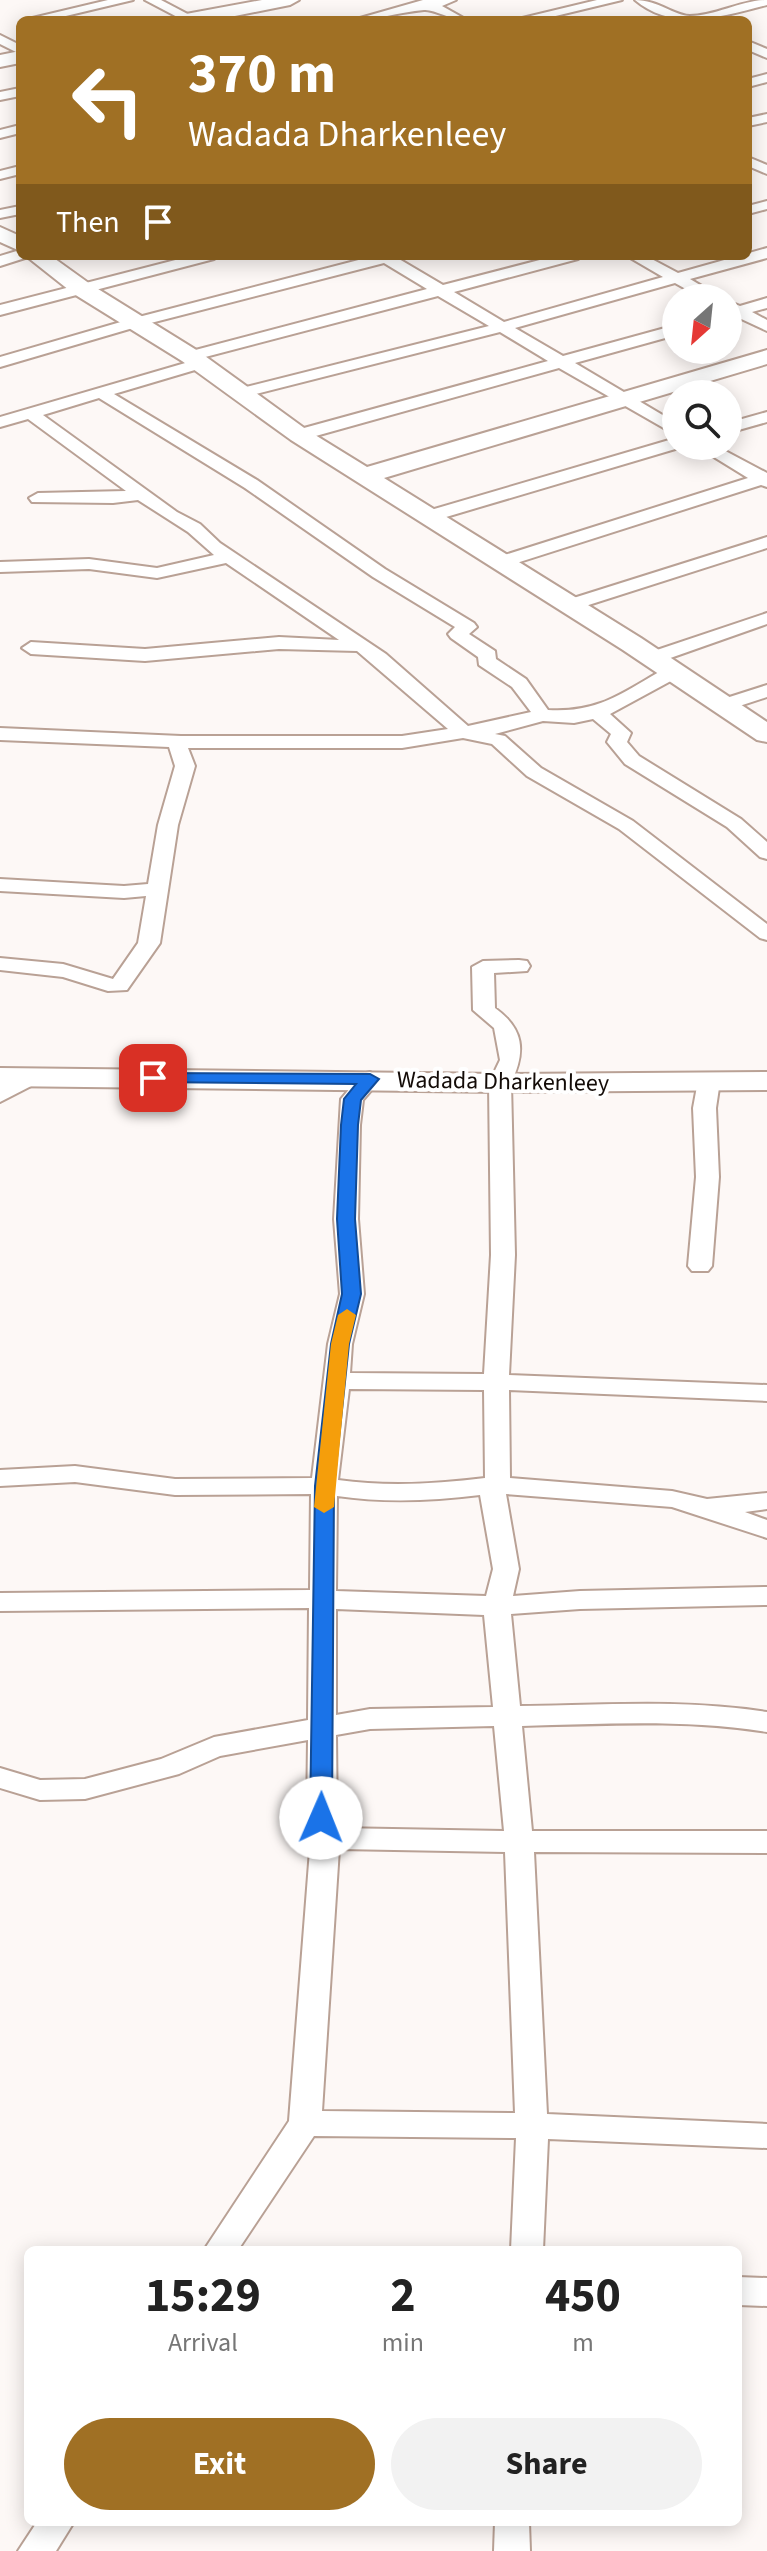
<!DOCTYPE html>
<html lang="en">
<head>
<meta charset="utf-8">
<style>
  :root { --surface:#fff; --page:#f2f2f2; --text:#222; --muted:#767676; --accent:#a07024 }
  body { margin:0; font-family:"Source Sans 3",sans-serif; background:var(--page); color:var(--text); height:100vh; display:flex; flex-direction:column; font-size:30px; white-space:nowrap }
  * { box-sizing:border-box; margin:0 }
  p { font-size:26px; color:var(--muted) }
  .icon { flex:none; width:44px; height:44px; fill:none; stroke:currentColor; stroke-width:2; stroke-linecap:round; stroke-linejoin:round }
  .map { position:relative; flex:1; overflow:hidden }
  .side { position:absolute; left:24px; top:2246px; width:718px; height:280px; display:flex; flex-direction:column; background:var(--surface); border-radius:12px; box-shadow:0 4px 20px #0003 }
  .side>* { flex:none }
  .top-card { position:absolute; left:16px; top:16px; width:736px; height:244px; border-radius:12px; box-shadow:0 4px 20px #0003; background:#a07024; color:#fff; overflow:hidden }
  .needle { width:52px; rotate:207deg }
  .controls { position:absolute; left:662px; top:284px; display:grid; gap:16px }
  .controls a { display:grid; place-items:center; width:80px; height:80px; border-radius:50%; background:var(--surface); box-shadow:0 4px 20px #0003; font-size:40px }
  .pin { position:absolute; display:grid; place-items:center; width:68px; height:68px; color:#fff; margin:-34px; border-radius:16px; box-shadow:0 4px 12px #0006 }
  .me { position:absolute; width:88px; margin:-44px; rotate:1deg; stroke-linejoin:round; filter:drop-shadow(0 0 6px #0008) }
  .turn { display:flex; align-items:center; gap:28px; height:168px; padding:0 40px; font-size:36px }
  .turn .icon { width:104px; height:104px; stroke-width:2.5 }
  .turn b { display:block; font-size:56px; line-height:68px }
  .then { display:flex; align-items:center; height:76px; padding:0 40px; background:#0003; gap:16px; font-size:30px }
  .eta { display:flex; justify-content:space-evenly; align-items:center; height:136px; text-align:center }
  .eta b { font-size:48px; font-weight:700; line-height:56px }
  .action { display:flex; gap:16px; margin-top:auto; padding:16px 40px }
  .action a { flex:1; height:92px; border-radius:48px; background:var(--accent); color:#fff; font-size:32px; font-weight:700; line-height:92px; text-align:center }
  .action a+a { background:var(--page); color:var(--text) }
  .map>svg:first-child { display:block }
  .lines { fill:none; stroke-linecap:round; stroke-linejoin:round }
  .street-casing { stroke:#b9a195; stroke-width:4 }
  .secondary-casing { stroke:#b9a195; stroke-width:4 }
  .street { fill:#fff; fill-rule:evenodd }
  .secondary { fill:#fff; fill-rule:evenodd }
  .route { fill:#1a73e8; stroke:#114b97; stroke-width:2 }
  .slow { fill:#f59e0b }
  .labels { text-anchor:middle; stroke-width:8; stroke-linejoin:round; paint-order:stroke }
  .street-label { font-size:24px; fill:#130b07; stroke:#fff }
</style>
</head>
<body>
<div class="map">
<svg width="767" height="2551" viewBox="0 0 767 2551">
  <rect width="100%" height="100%" fill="#fdf8f6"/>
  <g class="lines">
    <defs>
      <g id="street">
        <polygon points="108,0 133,0 49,20 24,20"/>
        <polygon points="145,0 161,0 199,20 183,20"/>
        <path d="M423 0H456L442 6 467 20C450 20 434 9 424 10 399 12 378 20 353 20Z"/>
        <polygon points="597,0 622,0 539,20 514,20"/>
        <path d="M635 0C658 0 675 16 690 16 716 16 741 0 767 0V5C723 16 674 33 635 0Z"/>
        <polygon points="0,35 20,45 20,54 0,44"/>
        <polygon points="748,41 767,49 767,58 748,50"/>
        <polygon points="767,74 767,82 748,87 748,79"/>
        <polygon points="20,88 20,96 0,100 0,92"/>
        <polygon points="767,114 767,122 748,126 748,118"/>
        <polygon points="20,125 20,133 0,138 0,130"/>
        <polygon points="748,157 767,165 767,174 748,166"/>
        <polygon points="20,166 20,174 0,179 0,171"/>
        <polygon points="767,201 767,209 748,214 748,206"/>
        <polygon points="20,206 20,214 0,218 0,210"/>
        <polygon points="767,248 767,258 690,279 722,298 702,298 675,283 515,328 563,356 676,325 676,335 575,363 676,423 676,435 559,368 305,439 293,439 291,435 293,431 548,361 500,332 240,398 232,393 234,390 489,326 438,296 190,361 182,356 184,353 427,289 384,263 143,325 0,367 0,357 131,319 374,256 402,256 399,259 443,285 555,256 581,256 578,259 454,292 504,322 663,277 627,256 646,256 678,273"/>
        <polygon points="20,250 20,256 27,256 25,258 0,266 0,256"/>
        <polygon points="191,256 217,256 214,259 0,315 0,305"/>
        <polygon points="767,298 767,308 752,312 767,320 767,331 737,317 728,318 728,301 740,306"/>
        <path d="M199 359 205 361V367L114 394 257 480 385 569 474 623 477 627 469 634 495 651 496 659 526 679 548 710C600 713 623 692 666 668H680L682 672 680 676 610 714 631 733 627 742 639 756 741 819 767 842V859L760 857 727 827 625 764 607 742 611 734 593 719 574 723 543 721 495 734 505 736 541 768 633 821 767 924V940L760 938 619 829 527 776 492 744 463 738 402 748H188L195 766 178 825 160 943 127 990 108 991 63 977 0 970V958L63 964 113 979 138 943 146 896 124 898 0 891V879L124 886 148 884 158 825 175 766 169 747 0 740V728L181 736H402L448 729 357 651 279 649 145 661 31 654 22 648 31 642 145 649 279 637 339 640 226 563 157 578 89 569 0 572V562L89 559 157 568 214 555 188 532 138 500 113 503 32 502 29 498 38 493 126 491 28 419 0 427V417ZM99 398 245 488 373 577 455 627 448 634 451 638 478 657 479 665 512 687 531 712 468 726 386 654 220 543 200 524 177 512 43 415Z"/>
        <polygon points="767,412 767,422 728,433 728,423"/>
        <polygon points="676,438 676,446 682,447 436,520 424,520 421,516 424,512"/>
        <polygon points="696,446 716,446 767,473 767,487 761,485 507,566 495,566 492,562 495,558 748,478"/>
        <polygon points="767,537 767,548 576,609 564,609 561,605 564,601"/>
        <polygon points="767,613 767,624 659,662 645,662 643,658 645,654"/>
        <polygon points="767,685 767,697 724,711 715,705 717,701"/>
        <path d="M519 960 527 961 530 966 527 971 494 973 495 1008C524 1029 526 1051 511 1083L515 1255 509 1375 767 1385V1401L509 1390 510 1478 672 1491 707 1499 767 1493V1509L745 1512 767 1520V1538L672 1507 506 1494 519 1569 513 1596 580 1591 767 1587V1605L580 1609 511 1614 520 1706C603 1705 685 1699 767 1712V1732C686 1719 604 1724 522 1726L532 1831H767V1853L534 1852 547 2114 767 2124V2148L548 2139 543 2250H511L516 2138 314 2136 238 2250H204L289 2121 311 1837 307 1818 308 1740 220 1756 179 1774 85 1799 40 1800 0 1788V1768L40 1780 85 1779 161 1759 214 1737 308 1720 309 1608 0 1611V1593L310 1590 311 1494 175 1495 75 1482 0 1486V1470L75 1466 175 1479 312 1478 328 1344 340 1294 334 1219 341 1099 362 1074 370 1072 381 1079 363 1100 360 1125 358 1219 364 1294 352 1344 350 1373 484 1374 491 1255 489 1083 500 1060 494 1028 473 1010 472 967 483 961ZM349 1389 484 1390 485 1478C435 1484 388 1487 338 1480ZM480 1495 493 1569 486 1596 336 1591 337 1496C386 1503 431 1501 480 1495ZM336 1609 484 1615 493 1707 370 1709 336 1715ZM494 1726 504 1831 337 1828 336 1735 370 1729ZM339 1849 505 1852 515 2113 322 2111Z"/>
        <polygon points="29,1071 37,1073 40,1078 37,1083 0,1102 0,1086"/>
        <polygon points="709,1074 720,1081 716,1108 719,1177 712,1266 708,1271 692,1271 688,1266 696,1177 693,1108 698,1081"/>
        <polygon points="738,2277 767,2278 767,2306 738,2305"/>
        <polygon points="37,2522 74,2522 56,2551 18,2551"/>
        <polygon points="495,2522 529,2522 530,2551 494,2551"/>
      </g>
      <g id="secondary">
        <polygon points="262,0 299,0 290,5 215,20 177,20 186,14"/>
        <polygon points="20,51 20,63 0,67 0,55"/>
        <polygon points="0,227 20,236 20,251 0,242"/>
        <polygon points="26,256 51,256 90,284 198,351 307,430 367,467 767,350 767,364 384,478 641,638 767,722 767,742 757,740 623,650 291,440 182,361 74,294"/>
        <polygon points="0,1068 500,1074 767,1072 767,1090 500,1092 0,1086"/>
      </g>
    </defs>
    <use href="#street" class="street-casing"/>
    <use href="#secondary" class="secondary-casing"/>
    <use href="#street" class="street"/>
    <use href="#secondary" class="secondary"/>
  </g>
  <polygon class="route" points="153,1073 370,1074 379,1079 361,1100 358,1125 355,1219 361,1294 349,1344 334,1486 332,1818 328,1823 313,1823 310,1818 315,1486 331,1344 342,1294 337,1219 341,1125 344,1099 356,1084 147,1082 145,1078 147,1075"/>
  <polygon class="slow" points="347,1309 356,1315 349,1344 334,1507 324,1513 314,1507 331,1344 338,1315"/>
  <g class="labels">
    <g class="street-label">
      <text transform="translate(503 1081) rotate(1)" y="8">Wadada Dharkenleey</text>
    </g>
  </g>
</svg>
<div class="controls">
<a><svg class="needle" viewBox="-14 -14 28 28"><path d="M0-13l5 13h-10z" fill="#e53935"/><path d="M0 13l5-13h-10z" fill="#767676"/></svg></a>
<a><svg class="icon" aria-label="search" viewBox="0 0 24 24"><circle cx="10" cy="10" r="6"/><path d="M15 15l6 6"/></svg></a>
</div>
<div class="pin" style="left:153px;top:1078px;background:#d93025"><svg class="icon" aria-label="arrive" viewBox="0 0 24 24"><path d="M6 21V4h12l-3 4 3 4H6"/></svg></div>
<svg class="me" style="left:321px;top:1818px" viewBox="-20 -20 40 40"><circle r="19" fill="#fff"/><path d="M0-13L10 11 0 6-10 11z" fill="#1a73e8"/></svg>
<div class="top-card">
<div class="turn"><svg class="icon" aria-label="left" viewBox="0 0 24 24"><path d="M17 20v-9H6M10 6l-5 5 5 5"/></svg><div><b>370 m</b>Wadada Dharkenleey</div></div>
<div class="then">Then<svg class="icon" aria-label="arrive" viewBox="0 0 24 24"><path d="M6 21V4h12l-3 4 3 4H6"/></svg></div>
</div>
<section class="side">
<div class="eta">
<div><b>15:29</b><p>Arrival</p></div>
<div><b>2</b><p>min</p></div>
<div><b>450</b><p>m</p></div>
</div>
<div class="action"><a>Exit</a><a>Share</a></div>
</section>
</div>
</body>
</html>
